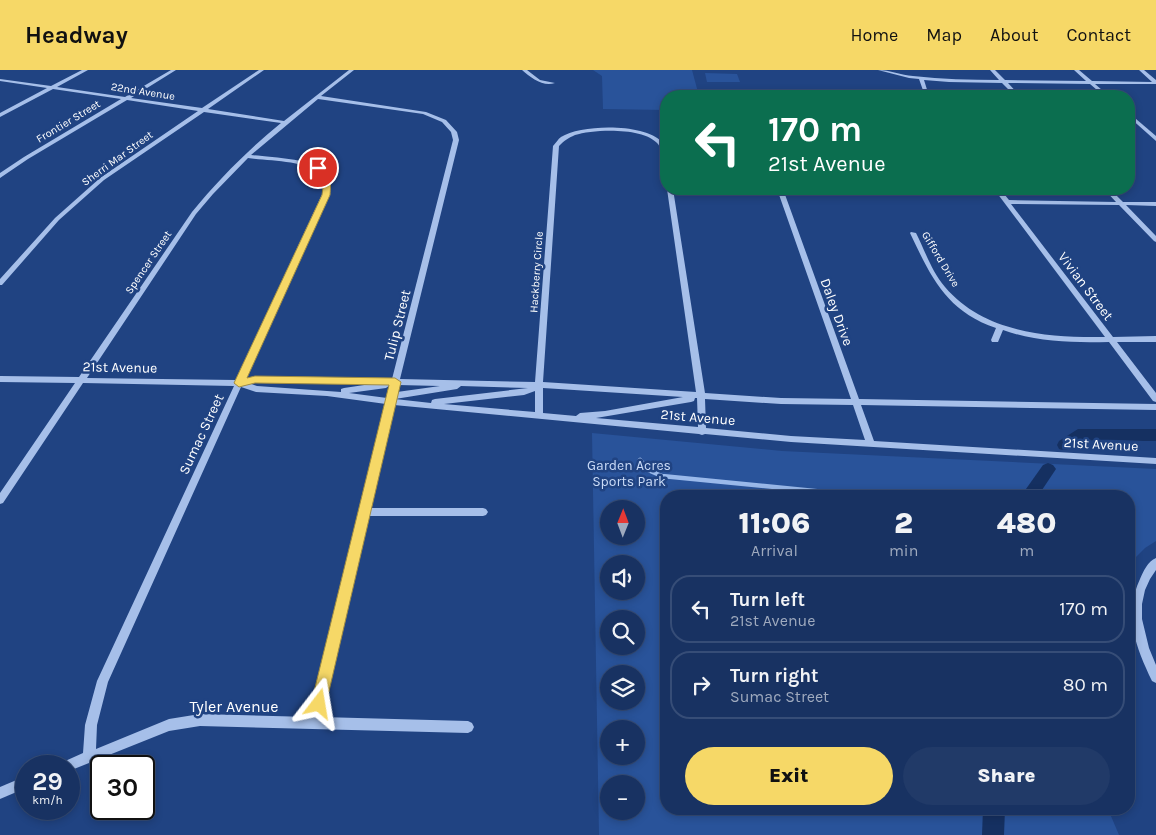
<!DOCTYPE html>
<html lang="en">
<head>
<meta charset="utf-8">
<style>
  :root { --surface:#183262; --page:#213a68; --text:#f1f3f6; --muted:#9faabe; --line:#364d77; --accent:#f6d867 }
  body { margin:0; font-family:Karla,sans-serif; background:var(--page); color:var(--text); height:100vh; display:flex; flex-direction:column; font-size:19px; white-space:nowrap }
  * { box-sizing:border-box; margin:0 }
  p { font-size:16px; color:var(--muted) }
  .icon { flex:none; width:28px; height:28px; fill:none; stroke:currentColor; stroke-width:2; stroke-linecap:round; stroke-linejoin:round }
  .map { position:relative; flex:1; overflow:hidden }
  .panel { position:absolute; left:660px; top:420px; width:475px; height:325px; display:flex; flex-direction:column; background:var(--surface); border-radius:20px; box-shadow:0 2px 8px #0003,0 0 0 1px var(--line) }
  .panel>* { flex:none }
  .banner { position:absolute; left:660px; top:20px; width:475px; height:105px; border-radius:20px; box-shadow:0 2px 8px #0003,0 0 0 1px var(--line); background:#0b6e4f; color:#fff; overflow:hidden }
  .needle { width:32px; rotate:1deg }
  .tools { position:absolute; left:600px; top:430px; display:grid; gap:10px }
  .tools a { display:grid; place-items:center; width:45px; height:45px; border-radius:50%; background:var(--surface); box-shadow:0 2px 8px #0003,0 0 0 1px var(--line); font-size:25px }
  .speed { position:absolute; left:15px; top:685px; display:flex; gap:10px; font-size:25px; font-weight:700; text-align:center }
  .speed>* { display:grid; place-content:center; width:65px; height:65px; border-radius:50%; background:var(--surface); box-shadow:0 2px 8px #0003,0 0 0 1px var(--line); line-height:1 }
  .speed small { font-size:12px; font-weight:400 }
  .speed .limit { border:2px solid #111; border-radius:8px; background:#fff; color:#111 }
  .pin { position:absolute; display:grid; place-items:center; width:42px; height:42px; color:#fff; margin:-21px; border:2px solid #fff; border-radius:50%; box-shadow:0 1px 5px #0007 }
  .me { position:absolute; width:55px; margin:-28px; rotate:14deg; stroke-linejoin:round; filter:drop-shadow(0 0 4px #0008) }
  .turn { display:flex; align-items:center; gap:18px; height:105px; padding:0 25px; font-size:22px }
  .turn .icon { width:65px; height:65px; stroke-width:2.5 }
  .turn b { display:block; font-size:35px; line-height:42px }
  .eta { display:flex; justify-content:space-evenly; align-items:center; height:85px; text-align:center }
  .eta b { font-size:30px; font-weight:800; line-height:35px }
  .cta { display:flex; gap:10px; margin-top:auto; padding:10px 25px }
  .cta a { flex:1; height:58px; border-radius:30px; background:var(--accent); color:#111; font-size:20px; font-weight:800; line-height:58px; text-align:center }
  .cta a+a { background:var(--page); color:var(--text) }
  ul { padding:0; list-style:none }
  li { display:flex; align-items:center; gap:15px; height:68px; margin:0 10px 8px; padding:0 15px; border:2px solid var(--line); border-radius:20px }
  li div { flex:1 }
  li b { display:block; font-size:19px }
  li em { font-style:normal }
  header { display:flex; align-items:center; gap:30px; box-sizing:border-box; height:70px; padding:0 25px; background:var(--accent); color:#111 }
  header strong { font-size:24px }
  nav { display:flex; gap:28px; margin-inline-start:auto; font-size:18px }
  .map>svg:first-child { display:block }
  .green { fill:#29539a; fill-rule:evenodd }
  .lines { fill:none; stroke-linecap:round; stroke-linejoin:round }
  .stream { stroke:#9ab9ea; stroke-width:4.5 }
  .canal { fill:#153061; fill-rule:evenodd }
  .minor { fill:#a6bfe9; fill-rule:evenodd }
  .route { fill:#f6d867; stroke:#a08c43 }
  .labels { text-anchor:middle; stroke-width:5; stroke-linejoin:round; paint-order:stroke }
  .far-street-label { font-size:11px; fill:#fff; stroke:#204382 }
  .street-label { font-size:14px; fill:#fff; stroke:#204382 }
  .park-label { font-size:14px; fill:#cadbf7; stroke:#204382 }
  .near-street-label { font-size:16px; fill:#fff; stroke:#204382 }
</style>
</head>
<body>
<header>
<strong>Headway</strong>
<nav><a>Home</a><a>Map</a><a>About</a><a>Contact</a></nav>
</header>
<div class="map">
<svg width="1156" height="765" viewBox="0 0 1156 765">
  <rect width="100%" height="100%" fill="#204382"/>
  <g class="green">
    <polygon points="593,0 692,0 699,26 666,26 666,40 603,39 602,6"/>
    <polygon points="705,3 737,4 740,12 707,12"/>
    <path d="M592 363 782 381 1156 399V471L1145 478 1129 494V426H666V739H1108L1119 765H599ZM609 439H636V466H609ZM609 494H636V521H609ZM609 549H636V576H609ZM609 604H636V631H609ZM609 659H636V686H609ZM609 714H636V741H609Z"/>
  </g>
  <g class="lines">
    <polyline class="stream" points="640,390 648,400 662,406 865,426"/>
    <g class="canal">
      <path d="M1078 359H1156V371C1132 371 1107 368 1084 371 1074 372 1070 383 1059 379L1057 375 1059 371Z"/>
      <polygon points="1048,393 1053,395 1056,399 1038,426 1021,426 1043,395"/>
      <polygon points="983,739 1005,739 1004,765 982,765"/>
    </g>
    <g class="minor">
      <path d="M82 0H88L57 17 125 27 171 0H176L131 28 202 38 259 0H264L208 39 284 51 349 0H354L321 26 426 42 446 50 457 62 459 70 400 309 535 312 553 76C556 73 558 69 561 67 581 54 645 53 662 72 668 79 666 90 666 99L663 97C662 90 663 80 658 74 644 57 594 59 575 65 568 68 564 71 559 76L543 312 696 322 667 119H673L705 323 781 328 851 329 777 119H783L859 329 1156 334V340L861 335 874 371 1156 388V394L791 372 705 364 702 365 699 364 394 335 370 438H483L486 439 488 442 486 445 483 446H368L321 647 468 651 472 653 474 657 472 661 468 663 200 656 169 661 69 701V696H61L63 692 83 683 85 655 97 611 234 316 83 313 3 433 0 434V423L75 313 0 312V306L79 307 192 142C219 109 248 80 281 53L204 42 104 110 59 150 2 215H0V209L55 148 100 108 198 41 127 30 28 89 0 108V103L24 87 121 29 53 19 0 47V43L47 18 0 11V9L51 16ZM318 29 423 44 442 52 451 62 453 70 392 309 255 306 245 309 331 118C331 113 331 107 328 103 317 89 268 87 251 85ZM248 88C270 91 306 90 323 105L325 118 236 310 87 308 196 144 213 124ZM255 312 371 314 344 318 341 319V322L257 316 249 313ZM390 315 387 328 349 323 386 318ZM398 315 440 316 397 322ZM461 316 528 318 435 329 432 330 431 333 395 329 457 319ZM241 317 256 322 327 326 386 334 310 647 200 644 169 649 96 679 97 655 108 612ZM543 318 683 327 605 341 580 343 576 346 543 343ZM535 321V342L444 334 524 325ZM695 328H697L698 357 596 348 691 332 694 331ZM705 329 781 334 853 335 865 370 791 366 706 358Z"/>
      <path d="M522 0H527L540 10 555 13C543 17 531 8 522 0Z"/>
      <path d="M878 0C890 0 901 5 913 6 942 9 970 10 999 10L990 0H995L1005 10 1086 11 1074 0H1079L1092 11 1152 12 1139 0H1144L1156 10V14H1095L1109 26H1104L1090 14 1008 13 1020 26H1015L1002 13 949 12 924 10 929 26H925L919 9 909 8Z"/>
      <polygon points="1129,43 1156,66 1156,71 1129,47"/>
      <path d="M994 119H1000L1009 130 1116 132 1104 119H1110L1123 132H1156V136L1126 135 1156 166V172L1154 171 1119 135 1011 134 1113 267 1156 266V272H1117L1156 323V332L1153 331 1109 272C1074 273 1036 272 1003 260L998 272H992L991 270 996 258C946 241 931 207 910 163L911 162 916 163C925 181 932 202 945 217 984 263 1049 268 1105 267Z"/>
      <path d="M1156 488V500L1150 509 1145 520 1142 534V549L1149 578 1156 595V613L1152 611C1136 577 1123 546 1140 509 1143 502 1148 491 1156 488Z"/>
      <polygon points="26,706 26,718 0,729 0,717"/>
    </g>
  </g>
  <path class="route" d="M318 96C332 102 331 112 330 125L247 308 255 306 395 308 401 312 326 634 324 639 319 641 313 639 311 634 389 315 255 313 239 317 234 313 322 125 324 109 314 98Z"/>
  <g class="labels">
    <g class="far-street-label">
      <text transform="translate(143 21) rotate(9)" y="4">22nd Avenue</text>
      <text transform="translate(68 51) rotate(-31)" y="4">Frontier Street</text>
      <text transform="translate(117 88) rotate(-36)" y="4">Sherri Mar Street</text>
      <text transform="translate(941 189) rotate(59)" y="4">Gifford Drive</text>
      <text transform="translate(148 192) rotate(-56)" y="4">Spencer Street</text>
      <text transform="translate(536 202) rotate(-86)" y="4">Hackberry Circle</text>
    </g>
    <g class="street-label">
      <text transform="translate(1086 216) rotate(53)" y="5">Vivian Street</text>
      <text transform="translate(837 242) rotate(70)" y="5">Daley Drive</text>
      <text transform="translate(397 255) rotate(-76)" y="5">Tulip Street</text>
      <text transform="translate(120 297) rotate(1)" y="5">21st Avenue</text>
      <text transform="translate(698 347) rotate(5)" y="5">21st Avenue</text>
      <text transform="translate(201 364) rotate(-65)" y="5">Sumac Street</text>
      <text transform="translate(1101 374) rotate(3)" y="5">21st Avenue</text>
    </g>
    <g class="park-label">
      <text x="629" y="400">Garden Acres<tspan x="629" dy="16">Sports Park</tspan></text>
    </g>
    <g class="near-street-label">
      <text x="234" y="642">Tyler Avenue</text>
    </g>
  </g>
</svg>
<div class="tools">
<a><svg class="needle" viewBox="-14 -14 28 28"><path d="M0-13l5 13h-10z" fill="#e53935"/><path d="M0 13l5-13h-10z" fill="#9faabe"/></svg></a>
<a><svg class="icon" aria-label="sound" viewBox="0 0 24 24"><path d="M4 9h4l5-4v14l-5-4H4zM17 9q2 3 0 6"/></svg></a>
<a><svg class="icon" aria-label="search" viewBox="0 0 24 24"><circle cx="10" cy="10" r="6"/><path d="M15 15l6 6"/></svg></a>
<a><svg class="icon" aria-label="layers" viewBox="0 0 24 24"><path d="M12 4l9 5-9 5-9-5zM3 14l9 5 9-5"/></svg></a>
<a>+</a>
<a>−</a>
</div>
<div class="speed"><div>29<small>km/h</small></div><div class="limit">30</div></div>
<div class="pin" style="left:318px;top:98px;background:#d93025"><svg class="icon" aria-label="arrive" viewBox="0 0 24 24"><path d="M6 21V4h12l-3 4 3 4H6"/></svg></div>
<svg class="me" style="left:319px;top:634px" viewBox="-20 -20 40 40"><path d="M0-17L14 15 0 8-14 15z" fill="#f6d867" stroke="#fff" stroke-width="4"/></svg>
<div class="banner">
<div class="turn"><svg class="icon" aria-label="left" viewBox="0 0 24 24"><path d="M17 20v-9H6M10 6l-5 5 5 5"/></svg><div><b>170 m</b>21st Avenue</div></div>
</div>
<section class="panel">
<div class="eta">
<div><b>11:06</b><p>Arrival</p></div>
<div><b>2</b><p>min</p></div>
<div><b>480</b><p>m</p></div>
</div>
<ul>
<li><svg class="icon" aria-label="left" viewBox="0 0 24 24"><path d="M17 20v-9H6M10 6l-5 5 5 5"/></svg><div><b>Turn left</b><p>21st Avenue</p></div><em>170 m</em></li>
<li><svg class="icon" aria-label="right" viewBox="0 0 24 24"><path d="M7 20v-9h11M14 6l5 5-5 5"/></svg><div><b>Turn right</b><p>Sumac Street</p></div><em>80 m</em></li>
</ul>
<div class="cta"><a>Exit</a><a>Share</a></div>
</section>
</div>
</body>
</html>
